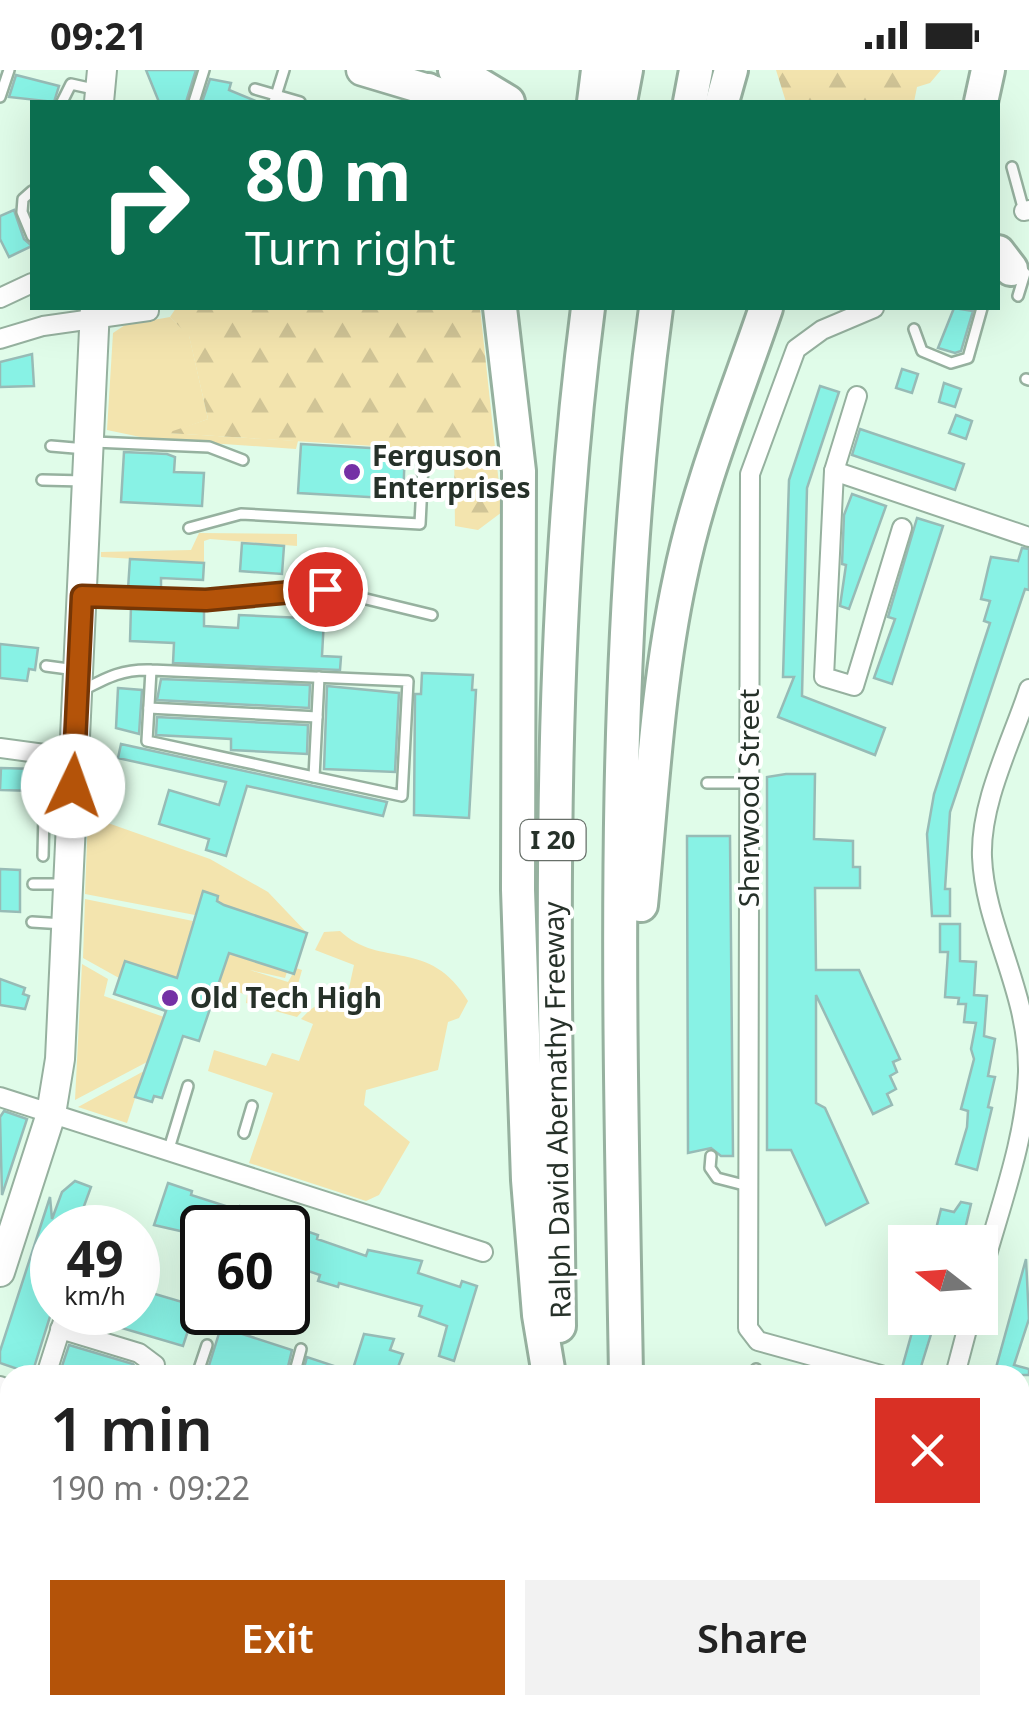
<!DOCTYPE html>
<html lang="en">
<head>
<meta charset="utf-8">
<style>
  :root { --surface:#fff; --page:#f2f2f2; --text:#222; --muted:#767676; --accent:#b45309 }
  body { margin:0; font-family:"Noto Sans",sans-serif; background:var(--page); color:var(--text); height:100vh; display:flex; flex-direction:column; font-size:38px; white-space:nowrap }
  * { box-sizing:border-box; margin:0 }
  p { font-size:32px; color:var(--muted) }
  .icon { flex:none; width:55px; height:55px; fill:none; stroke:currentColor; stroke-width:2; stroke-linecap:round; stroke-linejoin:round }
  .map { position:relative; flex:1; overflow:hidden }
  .sheet { position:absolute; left:0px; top:1295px; width:1030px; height:350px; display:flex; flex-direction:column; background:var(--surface); border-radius:30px 30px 0 0; box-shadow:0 10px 40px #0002 }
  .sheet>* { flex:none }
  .banner { position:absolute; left:30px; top:30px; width:970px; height:210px; border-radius:0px; box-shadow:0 10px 40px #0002; background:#0b6e4f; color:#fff; overflow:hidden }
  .needle { width:65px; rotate:287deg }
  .controls { position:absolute; left:888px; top:1155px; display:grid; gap:20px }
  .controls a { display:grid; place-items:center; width:110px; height:110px; border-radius:0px; background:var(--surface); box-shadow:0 10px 40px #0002; font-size:50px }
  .speed { position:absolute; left:30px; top:1135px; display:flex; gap:20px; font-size:50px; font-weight:700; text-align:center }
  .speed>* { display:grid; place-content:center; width:130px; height:130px; border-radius:50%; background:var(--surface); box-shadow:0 10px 40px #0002; line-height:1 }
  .speed small { font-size:25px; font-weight:400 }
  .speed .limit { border:5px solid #111; border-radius:15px; background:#fff; color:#111 }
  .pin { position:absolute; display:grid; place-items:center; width:85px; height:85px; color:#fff; margin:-42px; border:5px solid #fff; border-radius:50%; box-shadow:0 2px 10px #0007 }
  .me { position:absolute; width:110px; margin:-55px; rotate:3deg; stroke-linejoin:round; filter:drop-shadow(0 0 8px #0008) }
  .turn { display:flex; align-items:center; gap:35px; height:210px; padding:0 50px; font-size:45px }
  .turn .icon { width:130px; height:130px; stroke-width:2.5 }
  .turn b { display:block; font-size:70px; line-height:85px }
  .round { display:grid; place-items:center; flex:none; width:105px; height:105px; border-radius:0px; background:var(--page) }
  .headline { display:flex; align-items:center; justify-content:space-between; height:170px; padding:0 50px }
  h1 { font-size:60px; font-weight:600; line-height:75px }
  .cta { display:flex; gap:20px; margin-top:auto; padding:20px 50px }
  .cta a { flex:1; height:115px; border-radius:0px; background:var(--accent); color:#fff; font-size:40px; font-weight:600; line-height:115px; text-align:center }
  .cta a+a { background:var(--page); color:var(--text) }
  .status { display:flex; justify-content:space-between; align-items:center; height:70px; padding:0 50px; background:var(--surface); direction:ltr }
  .status svg { height:28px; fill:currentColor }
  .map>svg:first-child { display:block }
  .grass { fill:#f3e4ae }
  .forest { fill:url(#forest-firs) }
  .building { fill:#88f2e5; stroke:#97bbb6; stroke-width:2.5 }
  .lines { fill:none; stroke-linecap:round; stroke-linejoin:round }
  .service-casing { stroke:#96b19f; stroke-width:14 }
  .minor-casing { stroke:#96b19f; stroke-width:22 }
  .primary-casing { stroke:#96b19f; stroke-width:32 }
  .trunk-casing { stroke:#96b19f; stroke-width:35 }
  .motorway-casing { stroke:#96b19f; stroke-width:38 }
  .service { stroke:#fff; stroke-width:9 }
  .minor { stroke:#fff; stroke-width:18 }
  .primary { stroke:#fff; stroke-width:28 }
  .trunk { stroke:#fff; stroke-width:30 }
  .motorway { stroke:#fff; stroke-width:32 }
  .route-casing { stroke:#753606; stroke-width:25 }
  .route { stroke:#b45309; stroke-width:18 }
  .poi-dot { fill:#7431a5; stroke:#fff; stroke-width:4 }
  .labels { text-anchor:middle; stroke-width:8; stroke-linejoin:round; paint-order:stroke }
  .shield { fill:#fff; stroke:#676f69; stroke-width:2.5 }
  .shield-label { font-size:25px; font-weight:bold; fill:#263129 }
  .poi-label { font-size:28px; font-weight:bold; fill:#263129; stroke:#fff; text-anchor:start }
  .street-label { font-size:28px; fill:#263129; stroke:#fff }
</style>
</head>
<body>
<div class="status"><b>09:21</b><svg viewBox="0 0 49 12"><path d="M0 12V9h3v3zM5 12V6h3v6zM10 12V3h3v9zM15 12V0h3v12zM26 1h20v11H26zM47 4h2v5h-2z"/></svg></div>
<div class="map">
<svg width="1029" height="1645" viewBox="0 0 1029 1645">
  <defs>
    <pattern id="forest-firs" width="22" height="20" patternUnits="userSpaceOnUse" patternTransform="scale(2.5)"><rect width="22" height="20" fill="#f3e4ae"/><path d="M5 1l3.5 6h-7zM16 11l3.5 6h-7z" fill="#d0c496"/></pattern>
  </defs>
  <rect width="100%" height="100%" fill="#e0fce9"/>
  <g class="grass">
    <polygon points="170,247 189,265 208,349 170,363 298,371 296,379 150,369 107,360 113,263 125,255"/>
    <polygon points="199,463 297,464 297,476 210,469 204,471 204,493 101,487 101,482 191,480"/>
    <polygon points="88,746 210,789 268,822 307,863 224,835 203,821 195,845 85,824"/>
    <polygon points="85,829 193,851 177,908 126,891 119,908 83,888"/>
    <path d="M340 861C380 899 430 867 468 931L459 948 448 952 438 1000 366 1020 364 1035 410 1072 379 1125 366 1131 249 1093 273 1023 208 1001 214 980 266 996 272 983 299 991 313 954 301 949C314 935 321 930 339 936L347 927 354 895 315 880 324 862Z"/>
    <polygon points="210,876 287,902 285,908 250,900 288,912 296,898 302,900 296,921 304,924 300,929 288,923 284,934 298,939 305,932 309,934 297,947 246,933 247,925 222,917 216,932 212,931 222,904 203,897"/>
    <polygon points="82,894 108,909 104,926 164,947 147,992 75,1030"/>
    <polygon points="144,1001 127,1053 78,1037"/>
  </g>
  <g class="forest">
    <polygon points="776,0 941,0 930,13 917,17 914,32 786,32"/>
    <polygon points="176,238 480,238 502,442 478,460 455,456 454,381 167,363 208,349 189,266 170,247"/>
  </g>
  <g class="building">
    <polygon points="146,0 196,0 186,32 159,32"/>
    <polygon points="16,5 59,16 54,32 9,27"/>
    <polygon points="210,9 231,13 229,20 258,32 202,32"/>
    <polygon points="14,140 24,169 32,176 9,187 0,169 0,146"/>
    <polygon points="954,238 973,241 961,281 955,283 938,278"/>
    <polygon points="32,284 34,316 0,317 0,292"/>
    <polygon points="902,299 918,304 912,323 896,318"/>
    <polygon points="944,313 961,319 955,337 939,332"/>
    <polygon points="820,316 839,322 807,418 802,626 885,658 875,685 778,647 794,607 783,607 789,410"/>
    <polygon points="956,345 972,351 966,369 949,363"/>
    <polygon points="860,359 964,394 955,420 852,385"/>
    <polygon points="301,374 405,380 403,429 298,423"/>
    <polygon points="124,382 167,384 175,387 174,402 204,403 202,436 121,432"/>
    <polygon points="852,424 886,436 849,539 840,536 846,495 842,494 844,445"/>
    <polygon points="917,448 943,456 892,614 874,608 895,549 888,547"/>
    <polygon points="242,473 284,476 282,504 240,501"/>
    <polygon points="1022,478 1029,479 1029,520 1025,519 950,742 945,819 950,819 950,846 932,846 927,764 934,724 990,553 984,551 990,531 981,529 988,499 991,487 1018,491"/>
    <polygon points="130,489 204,493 203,510 161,508 161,520 128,519"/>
    <polygon points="131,536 204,539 204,556 238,558 239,545 324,549 322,586 341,587 340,600 173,593 174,573 130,571"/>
    <polygon points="0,574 38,578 35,600 29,599 27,611 0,608"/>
    <polygon points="422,603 473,605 472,620 476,620 469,748 414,745 415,624 421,624"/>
    <polygon points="161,609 310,615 309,638 157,630"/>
    <polygon points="327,616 399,623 395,702 324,699"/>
    <polygon points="118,618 142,620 139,664 116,658"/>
    <polygon points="157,647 308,655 307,684 231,680 231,669 156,665"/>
    <polygon points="121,674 387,732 383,746 247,716 226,786 206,780 209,769 159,754 169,720 219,735 226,712 118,688"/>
    <polygon points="1,698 36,699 35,721 0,720"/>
    <polygon points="786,704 815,704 814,769 853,771 853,797 860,797 860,818 815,818 816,900 859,900 900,989 893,992 897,1002 890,1006 896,1019 887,1024 892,1035 873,1044 816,925 816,1033 825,1038 868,1133 826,1155 791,1080 767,1080 767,707"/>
    <polygon points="687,766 730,766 733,1086 721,1086 711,1078 688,1083"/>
    <polygon points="0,799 20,800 20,842 0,841"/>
    <polygon points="203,821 218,826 217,831 224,835 307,863 294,904 229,883 199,971 183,966 162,1028 154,1026 152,1032 135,1027 166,941 114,924 125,891 177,908"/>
    <polygon points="940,854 960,854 960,891 976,892 974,925 987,926 984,966 995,969 988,1006 995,1007 988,1037 992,1038 977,1100 956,1094 967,1057 968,1041 961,1039 974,989 971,979 976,953 964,952 966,934 958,934 959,928 945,927 948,882 940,882"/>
    <polygon points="0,909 25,918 23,924 29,926 25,939 0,935"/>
    <polygon points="4,1041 27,1049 2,1125 0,1047"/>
    <polygon points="75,1111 91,1117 76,1158 52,1158 52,1240 32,1304 0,1293 0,1281 50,1127 52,1149 62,1122"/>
    <polygon points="168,1113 192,1121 191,1125 238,1140 240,1136 290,1158 202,1158 202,1166 154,1155"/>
    <polygon points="961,1132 971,1134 962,1172 949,1172 952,1163 936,1159 941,1139 954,1142"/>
    <polygon points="306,1161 318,1165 317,1169 366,1186 368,1180 422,1191 418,1203 460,1217 462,1211 477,1216 454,1291 439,1286 447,1256 419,1246 422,1236 339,1213 338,1217 318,1211 320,1205 288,1194 297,1164 304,1166"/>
    <polygon points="1026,1189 1029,1249 1014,1295 1029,1299 1029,1305 994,1305"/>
    <polygon points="138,1219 196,1236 183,1276 81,1246 138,1242"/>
    <polygon points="916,1248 936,1248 919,1303 902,1298"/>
    <polygon points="221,1257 292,1280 286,1305 206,1305"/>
    <polygon points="364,1264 394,1269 390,1280 403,1284 395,1305 302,1305 307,1287 352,1302"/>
    <polygon points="69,1275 133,1294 142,1305 59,1305"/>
  </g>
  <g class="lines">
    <defs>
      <g id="service">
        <polyline points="255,19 300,32"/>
        <polyline points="0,27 9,0"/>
        <polyline points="62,32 71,14 98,20"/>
        <polyline points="194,32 204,0"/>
        <polyline points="274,32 284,0"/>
        <polyline points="1012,97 1024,141"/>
        <polyline points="32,121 23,129 22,142 32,166"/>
        <polyline points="1018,226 1025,203"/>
        <polyline points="914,259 922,281 951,293 968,288 982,238"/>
        <polyline points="1026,309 1029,310"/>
        <polyline points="94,372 209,377 243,390"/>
        <polyline points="51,376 86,379"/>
        <polyline points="42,410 84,411"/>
        <polyline points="189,458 241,444 420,454 423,394"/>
        <polyline points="83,526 206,530 325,519 432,545"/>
        <polyline points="46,596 76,600"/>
        <path d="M83 620C108 607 123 599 151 600L408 611 402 726 147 671 151 600"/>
        <polyline points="149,638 317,647"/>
        <polyline points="314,707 319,607"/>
        <polyline points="707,713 749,713"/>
        <polyline points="43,786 44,742 69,743"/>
        <polyline points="33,814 65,814"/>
        <polyline points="32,852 64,854"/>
        <polyline points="244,1063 252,1036"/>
        <polyline points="168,1082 188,1016"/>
        <polyline points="711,1086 710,1098 717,1108 748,1116"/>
        <polyline points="197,1305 207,1275"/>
        <polyline points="294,1305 301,1279"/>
        <polyline points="754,1305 756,1299"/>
        <polyline points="0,1462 10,1431"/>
        <polyline points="1020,1624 1029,1626"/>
        <polyline points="696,1645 700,1635"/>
      </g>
      <g id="minor">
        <polyline points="1024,141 1029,140"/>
        <polyline points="0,228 32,213"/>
        <polyline points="874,238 822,260 796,279 750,404 748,1258 758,1271 881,1305"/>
        <polyline points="0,269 43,256 149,241"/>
        <polyline points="857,326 834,401 824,607 854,616 902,458"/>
        <polyline points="834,401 1029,467"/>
        <polyline points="0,678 74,688"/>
        <polyline points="0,1027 483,1182"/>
        <path d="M980 1210C997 1144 1026 1072 1028 1002 1029 920 985 859 982 787 980 732 1012 671 1029 619"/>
        <polyline points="60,1259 139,1283 155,1295 155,1305"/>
        <polyline points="46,1305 66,1242"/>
        <polyline points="955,1305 970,1248"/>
        <polyline points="0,1316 10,1320"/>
        <polyline points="1020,1347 1029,1350"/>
        <polyline points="1020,1432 1029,1402"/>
        <polyline points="0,1564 10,1567"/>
        <polyline points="217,1635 248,1645"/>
        <polyline points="195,1645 198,1635"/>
        <polyline points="484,1645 484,1635"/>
        <polyline points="794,1645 801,1635"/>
        <polyline points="965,1645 967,1635"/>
      </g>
      <g id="primary">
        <polyline points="99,32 102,0"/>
        <polyline points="0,1202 51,1044 60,989 95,238"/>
      </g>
      <polyline id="trunk" points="362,0 469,32"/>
      <g id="motorway">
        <polyline points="455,0 508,32"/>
        <polyline points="428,20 441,32"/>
        <polyline points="594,32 598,0"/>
        <polyline points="620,32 626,0"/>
        <polyline points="690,32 696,0"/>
        <polyline points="722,32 731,0"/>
        <polyline points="981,32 988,0"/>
        <polyline points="998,182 1011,199"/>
        <polyline points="500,238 519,401 518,820 528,1110 539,1245 549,1305"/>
        <path d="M641 835C652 725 657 615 680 508 699 415 736 326 766 238"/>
        <path d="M559 1256C555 916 544 576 588 238"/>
        <path d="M626 1305C620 950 608 591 656 238"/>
        <polyline points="555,1645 555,1635"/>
        <polyline points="621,1645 621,1635"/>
      </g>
    </defs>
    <use href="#service" class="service-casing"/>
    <use href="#minor" class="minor-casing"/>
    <use href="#primary" class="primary-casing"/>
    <use href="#trunk" class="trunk-casing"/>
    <use href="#motorway" class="motorway-casing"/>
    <use href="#service" class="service"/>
    <use href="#minor" class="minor"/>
    <use href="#primary" class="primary"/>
    <use href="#trunk" class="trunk"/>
    <use href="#motorway" class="motorway"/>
  </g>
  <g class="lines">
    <defs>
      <polyline id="route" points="73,716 82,526 206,530 325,519"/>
    </defs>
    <use href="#route" class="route-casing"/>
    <use href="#route" class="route"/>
  </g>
  <g class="poi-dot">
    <circle cx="352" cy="402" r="10"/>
    <circle cx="170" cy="928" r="10"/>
  </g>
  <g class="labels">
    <rect class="shield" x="520.5" y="750" width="65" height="40" rx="8"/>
    <g class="shield-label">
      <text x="553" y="779">I 20</text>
    </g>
    <g class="poi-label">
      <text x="372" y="396">Ferguson<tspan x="372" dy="32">Enterprises</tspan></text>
      <text x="190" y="938">Old Tech High</text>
    </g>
    <g class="street-label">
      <text transform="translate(749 728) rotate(-90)" y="10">Sherwood Street</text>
      <text transform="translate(557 1040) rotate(-91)" y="10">Ralph David Abernathy Freeway</text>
    </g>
  </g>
</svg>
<div class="controls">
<a><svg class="needle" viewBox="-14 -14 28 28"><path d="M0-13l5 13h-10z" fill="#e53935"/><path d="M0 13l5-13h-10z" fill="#767676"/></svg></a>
</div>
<div class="speed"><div>49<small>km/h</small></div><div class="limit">60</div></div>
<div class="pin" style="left:325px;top:519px;background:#d93025"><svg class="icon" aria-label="arrive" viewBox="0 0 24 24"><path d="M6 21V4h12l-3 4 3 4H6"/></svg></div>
<svg class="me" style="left:73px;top:716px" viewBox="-20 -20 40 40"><circle r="19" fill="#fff"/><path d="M0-13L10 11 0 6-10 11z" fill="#b45309"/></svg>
<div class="banner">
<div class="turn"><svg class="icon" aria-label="right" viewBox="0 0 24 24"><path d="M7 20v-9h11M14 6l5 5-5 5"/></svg><div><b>80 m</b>Turn right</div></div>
</div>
<section class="sheet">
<div class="headline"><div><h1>1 min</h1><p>190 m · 09:22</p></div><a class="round" style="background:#d93025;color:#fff"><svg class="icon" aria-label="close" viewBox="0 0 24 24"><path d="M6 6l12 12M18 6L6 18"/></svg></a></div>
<div class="cta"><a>Exit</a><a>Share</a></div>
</section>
</div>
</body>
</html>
